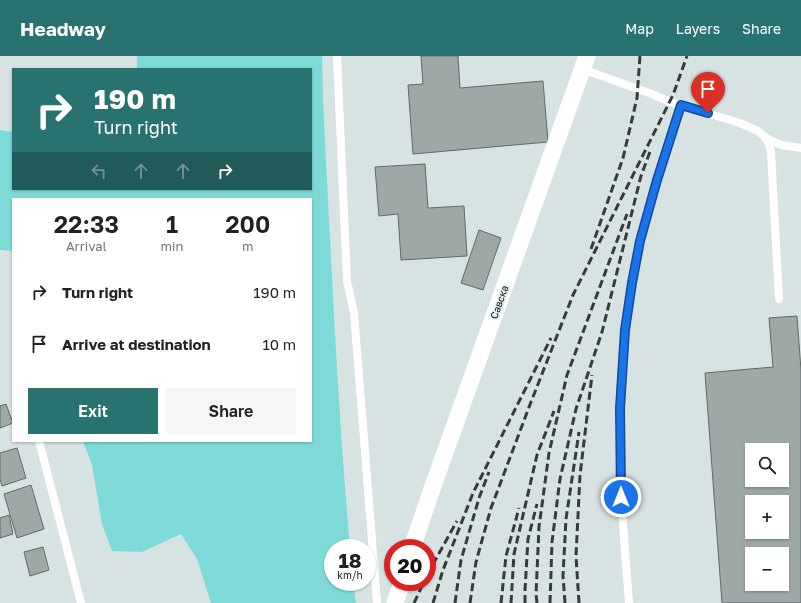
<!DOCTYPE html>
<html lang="en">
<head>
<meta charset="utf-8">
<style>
  :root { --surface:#fff; --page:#f6f6f6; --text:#222; --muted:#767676; --accent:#287270 }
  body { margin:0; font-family:"Golos Text",sans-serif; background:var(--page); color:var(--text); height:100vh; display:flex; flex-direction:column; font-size:15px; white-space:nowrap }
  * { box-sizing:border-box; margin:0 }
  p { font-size:13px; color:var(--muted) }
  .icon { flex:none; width:22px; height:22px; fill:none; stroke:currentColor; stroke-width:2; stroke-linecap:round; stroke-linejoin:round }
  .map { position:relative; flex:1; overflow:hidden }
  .panel { position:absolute; left:12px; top:142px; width:300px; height:244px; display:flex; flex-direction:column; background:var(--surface); border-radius:0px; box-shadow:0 1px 3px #0004 }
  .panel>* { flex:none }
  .top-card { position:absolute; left:12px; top:12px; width:300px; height:122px; border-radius:0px; box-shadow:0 1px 3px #0004; background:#287270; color:#fff; overflow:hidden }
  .tools { position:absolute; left:745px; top:387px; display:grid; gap:8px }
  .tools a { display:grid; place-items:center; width:44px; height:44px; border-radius:0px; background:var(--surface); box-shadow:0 1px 3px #0004; font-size:20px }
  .speed { position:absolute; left:324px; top:483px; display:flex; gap:8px; font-size:20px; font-weight:700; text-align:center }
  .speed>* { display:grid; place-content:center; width:52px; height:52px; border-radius:50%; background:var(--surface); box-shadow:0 1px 3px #0004; line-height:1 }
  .speed small { font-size:10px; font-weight:400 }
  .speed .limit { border:6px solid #d22; background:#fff; color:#111 }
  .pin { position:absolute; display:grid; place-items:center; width:34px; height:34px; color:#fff; margin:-41px -17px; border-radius:50% 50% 50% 0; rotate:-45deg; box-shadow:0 0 4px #0007 }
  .pin .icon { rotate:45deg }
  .me { position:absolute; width:44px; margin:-22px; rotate:0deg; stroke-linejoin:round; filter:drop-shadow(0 0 3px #0008) }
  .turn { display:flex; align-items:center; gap:14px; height:84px; padding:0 16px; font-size:18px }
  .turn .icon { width:52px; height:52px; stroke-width:2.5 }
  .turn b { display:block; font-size:28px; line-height:34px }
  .lanes { display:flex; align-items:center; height:38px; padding:0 16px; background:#0003; justify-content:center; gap:20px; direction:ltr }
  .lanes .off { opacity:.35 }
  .eta { display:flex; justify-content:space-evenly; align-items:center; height:68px; text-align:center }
  .eta b { font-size:24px; font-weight:600; line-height:28px }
  .action { display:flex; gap:8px; margin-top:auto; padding:8px 16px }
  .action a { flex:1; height:46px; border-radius:0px; background:var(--accent); color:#fff; font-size:16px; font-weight:600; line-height:46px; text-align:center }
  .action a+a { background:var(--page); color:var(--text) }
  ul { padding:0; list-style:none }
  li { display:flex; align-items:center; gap:12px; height:52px; padding:0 16px }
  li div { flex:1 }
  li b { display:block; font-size:15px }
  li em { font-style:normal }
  header { display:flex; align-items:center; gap:24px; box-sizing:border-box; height:56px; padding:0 20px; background:var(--accent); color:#fff }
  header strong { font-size:19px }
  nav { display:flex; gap:22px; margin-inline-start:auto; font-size:14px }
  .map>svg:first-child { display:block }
  .green { fill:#7edad7 }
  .building { fill:#9da8a7; stroke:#5f6968; fill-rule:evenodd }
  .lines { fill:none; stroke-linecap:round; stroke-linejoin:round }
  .lane { stroke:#fff; stroke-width:8 }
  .street { stroke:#fff; stroke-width:17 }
  .rail { stroke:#363b3b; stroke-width:3; stroke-dasharray:8 4; stroke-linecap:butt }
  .route-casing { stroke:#114b97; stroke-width:10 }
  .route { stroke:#1a73e8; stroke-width:7 }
  .labels { text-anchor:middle; stroke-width:3.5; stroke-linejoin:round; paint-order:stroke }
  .street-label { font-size:10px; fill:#0b0f0f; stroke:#e4f0ef }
</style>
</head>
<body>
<header>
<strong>Headway</strong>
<nav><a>Map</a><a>Layers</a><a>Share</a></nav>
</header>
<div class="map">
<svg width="801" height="547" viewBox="0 0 801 547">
  <rect width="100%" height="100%" fill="#d7e3e2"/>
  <path class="green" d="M137 0H322C323 60 327 121 330 181 335 285 341 389 350 492H333V526H353L356 547H211L197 503 181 478 142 496 112 495 102 468 92 409 83 385H311V143H13V195L0 194V74L13 76V133H311V13H137Z"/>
  <g class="building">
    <polygon points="421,0 458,0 460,32 543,25 548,86 413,98 408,29 423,28"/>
    <polygon points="425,108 428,152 464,150 467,200 401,204 398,158 379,160 375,111"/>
    <polygon points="479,174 501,182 483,234 461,227"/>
    <path d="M797 260 801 314V547H722L705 317 773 311 769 262ZM752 394H782V424H752ZM752 446H782V476H752ZM752 498H782V528H752Z"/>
    <polygon points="6,348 13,367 0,372 0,350"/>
    <polygon points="17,392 26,422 2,430 0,423 0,397"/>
    <polygon points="31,429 44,473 17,482 4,438"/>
    <polygon points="9,459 13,478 0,482 0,462"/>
    <polygon points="43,491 49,514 30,520 24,496"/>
  </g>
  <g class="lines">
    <g class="lane">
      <polyline points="337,0 347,225 354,257 377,547"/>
      <polyline points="582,13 652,38 670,46 740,67 758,75 765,81 769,88 771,96 779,243"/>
      <polyline points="765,82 781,89 801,92"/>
      <polyline points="39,385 81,547"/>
      <polyline points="629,547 621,441 620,352 625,274 632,227 640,185 657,124 681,49"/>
    </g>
    <g class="street">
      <polyline points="412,492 433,430 587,0"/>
      <polyline points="395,547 402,526"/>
    </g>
    <g class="rail">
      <polyline points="591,193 623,102 637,42 640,0"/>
      <polyline points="427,519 457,465"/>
      <polyline points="414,547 424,526"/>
      <polyline points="433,547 443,514 473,437 551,282"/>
      <polyline points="455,547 461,504 479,442 489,416"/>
      <polyline points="470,547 476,506 491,452 531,346 573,239 673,39 687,0"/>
      <polyline points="501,547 506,500 519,452"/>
      <polyline points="511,547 514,498 537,399 554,355"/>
      <polyline points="525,547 525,534 528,483 537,448"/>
      <polyline points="537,547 536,538 539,471 549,397 567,319 627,158"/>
      <polyline points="550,547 552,486 560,423 576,353 602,276 641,120 651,93"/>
      <polyline points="565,547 563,520 566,463 579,376"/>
      <polyline points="579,547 576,500 580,419 592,319"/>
    </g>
  </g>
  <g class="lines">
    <defs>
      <polyline id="route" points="621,441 620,352 625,274 632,227 640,185 657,124 681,49 708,57"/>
    </defs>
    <use href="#route" class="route-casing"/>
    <use href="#route" class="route"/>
  </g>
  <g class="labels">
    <g class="street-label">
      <text transform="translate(499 246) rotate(-70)" y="4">Савска</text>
    </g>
  </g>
</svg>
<div class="tools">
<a><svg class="icon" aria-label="search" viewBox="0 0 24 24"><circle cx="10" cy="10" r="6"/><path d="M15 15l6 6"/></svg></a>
<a>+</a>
<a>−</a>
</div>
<div class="speed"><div>18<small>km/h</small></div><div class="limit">20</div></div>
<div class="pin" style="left:708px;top:57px;background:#d93025"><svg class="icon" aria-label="arrive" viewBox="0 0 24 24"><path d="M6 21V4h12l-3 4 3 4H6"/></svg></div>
<svg class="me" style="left:621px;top:441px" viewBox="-20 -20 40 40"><circle r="17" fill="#1a73e8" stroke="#fff" stroke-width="3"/><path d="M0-11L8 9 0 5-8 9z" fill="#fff"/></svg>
<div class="top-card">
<div class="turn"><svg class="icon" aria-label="right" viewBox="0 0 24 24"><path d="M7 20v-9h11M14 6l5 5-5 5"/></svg><div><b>190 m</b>Turn right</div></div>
<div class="lanes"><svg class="icon off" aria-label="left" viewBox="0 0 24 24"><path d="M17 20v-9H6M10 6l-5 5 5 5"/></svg><svg class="icon off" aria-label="ahead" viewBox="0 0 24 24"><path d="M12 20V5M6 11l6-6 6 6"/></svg><svg class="icon off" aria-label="ahead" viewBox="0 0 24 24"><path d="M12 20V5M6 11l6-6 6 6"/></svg><svg class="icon" aria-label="right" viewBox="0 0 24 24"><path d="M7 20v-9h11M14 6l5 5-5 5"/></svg></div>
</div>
<section class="panel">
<div class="eta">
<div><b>22:33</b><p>Arrival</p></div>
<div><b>1</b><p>min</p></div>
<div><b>200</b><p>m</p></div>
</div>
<ul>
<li><svg class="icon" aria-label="right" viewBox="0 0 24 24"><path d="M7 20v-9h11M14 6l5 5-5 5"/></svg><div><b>Turn right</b></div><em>190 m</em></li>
<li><svg class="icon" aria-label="arrive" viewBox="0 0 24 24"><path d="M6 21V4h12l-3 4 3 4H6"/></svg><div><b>Arrive at destination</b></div><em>10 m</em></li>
</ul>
<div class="action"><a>Exit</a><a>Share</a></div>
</section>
</div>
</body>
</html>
